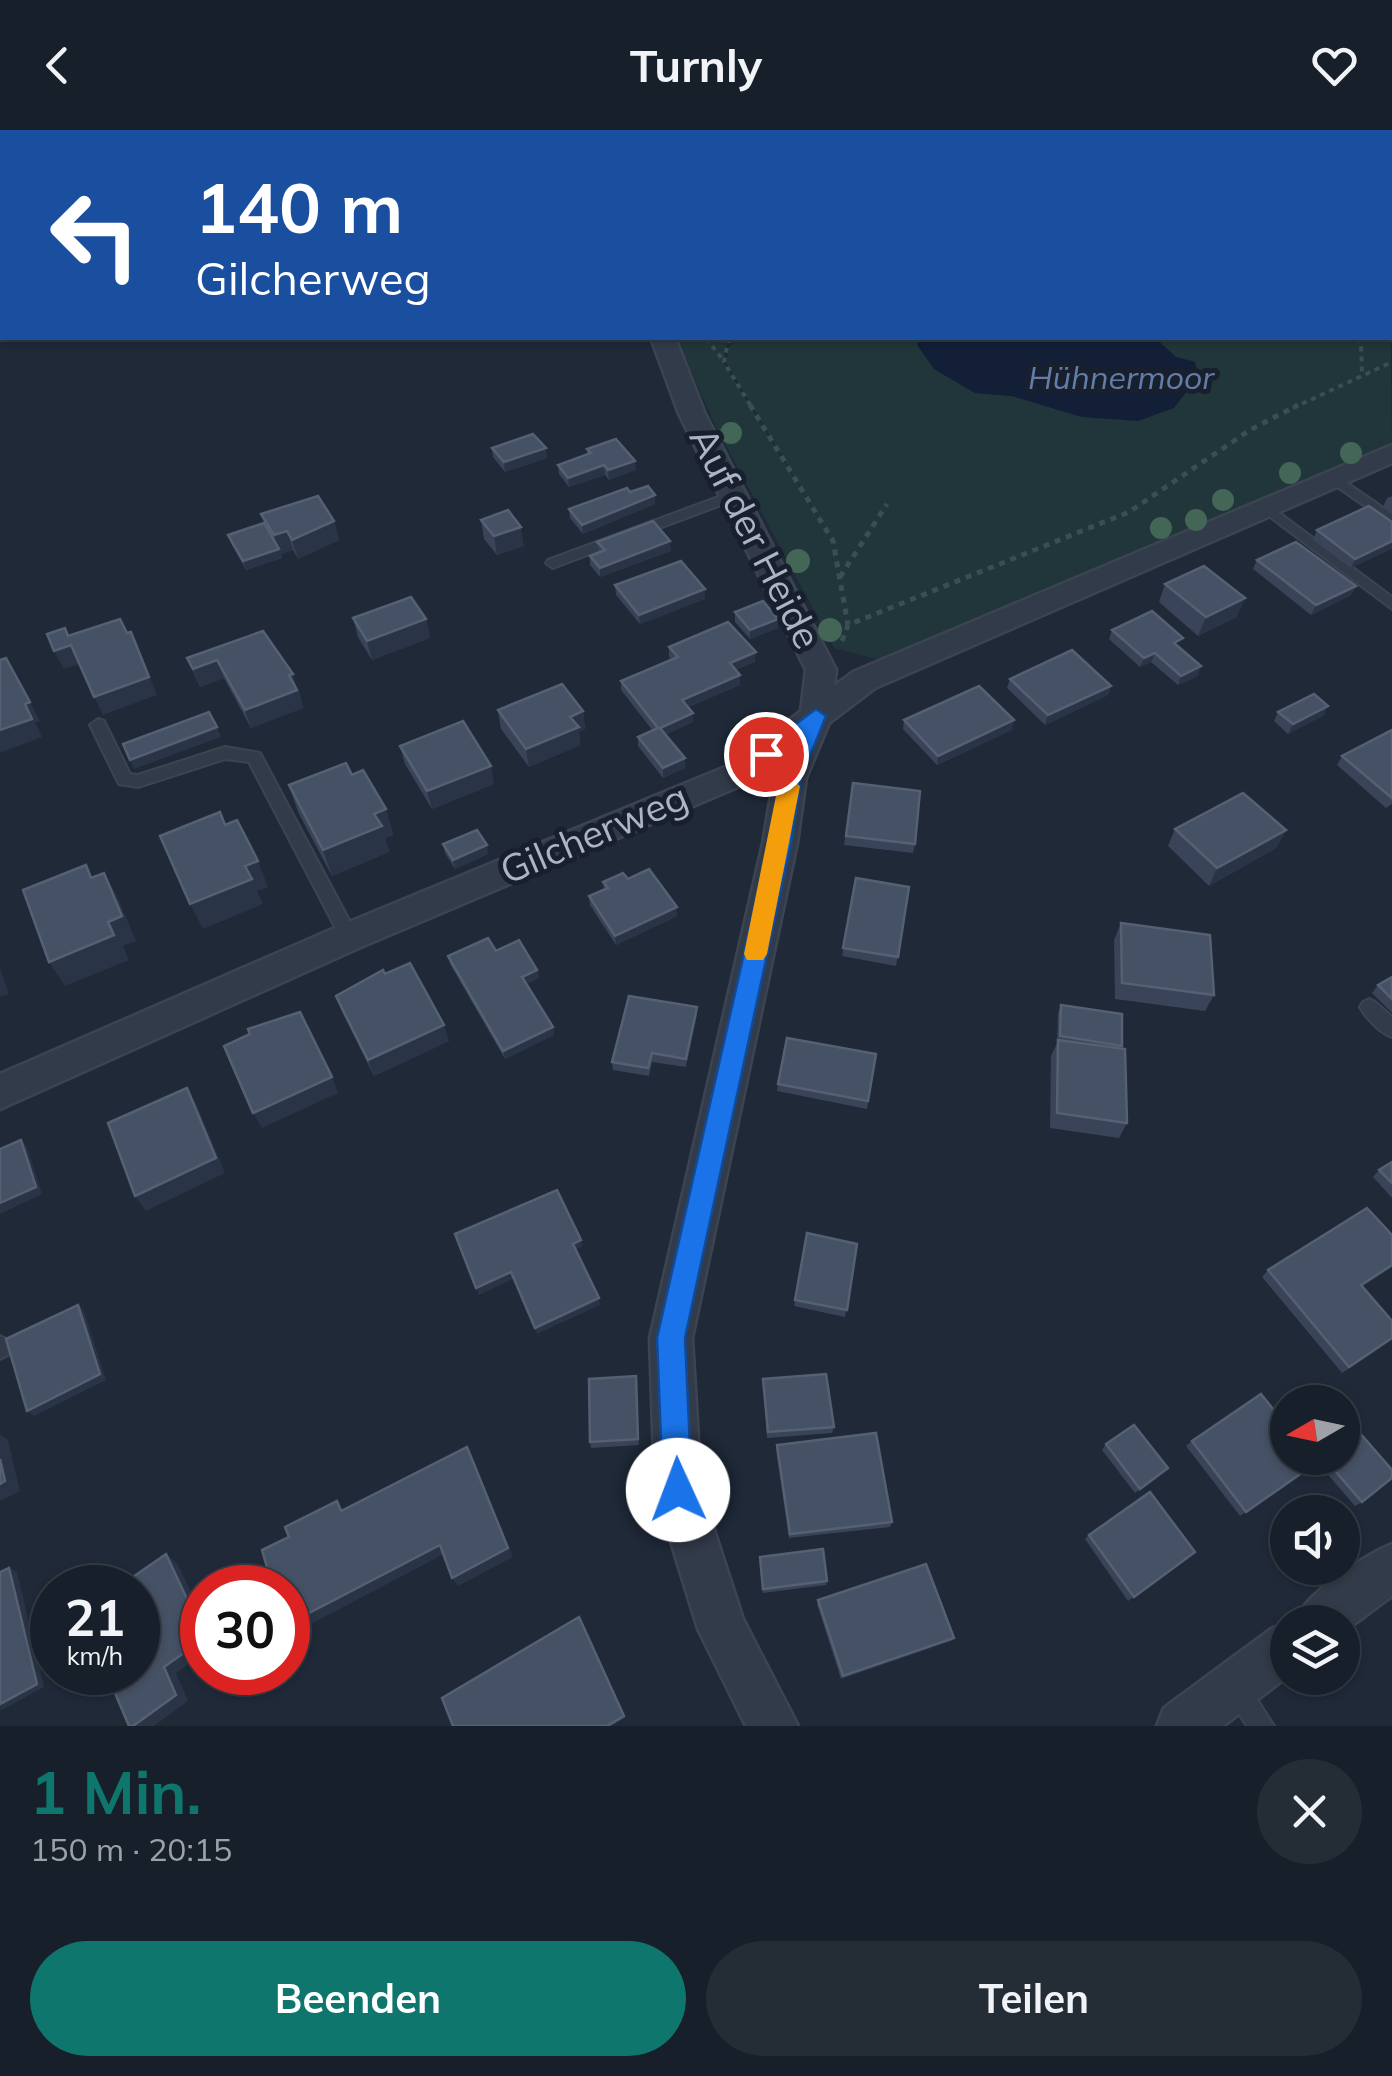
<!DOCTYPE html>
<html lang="de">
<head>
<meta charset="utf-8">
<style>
  :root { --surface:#171f2a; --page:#242c36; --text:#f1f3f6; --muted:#9ea2a8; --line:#363d47; --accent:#0f766e }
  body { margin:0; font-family:Mulish,sans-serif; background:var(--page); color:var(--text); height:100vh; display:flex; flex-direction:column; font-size:38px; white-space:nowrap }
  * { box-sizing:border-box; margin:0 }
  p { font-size:32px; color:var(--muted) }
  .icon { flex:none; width:55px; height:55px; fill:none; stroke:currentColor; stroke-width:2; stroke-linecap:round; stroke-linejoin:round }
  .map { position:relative; height:1596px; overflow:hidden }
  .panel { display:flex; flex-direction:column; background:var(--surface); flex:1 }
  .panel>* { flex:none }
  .hud { position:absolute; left:0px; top:0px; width:1392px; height:210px; box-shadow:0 2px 8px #0004,0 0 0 2px var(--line); background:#1a4fa0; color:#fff; overflow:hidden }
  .needle { width:65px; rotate:261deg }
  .tools { position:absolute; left:1270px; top:1255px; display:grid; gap:20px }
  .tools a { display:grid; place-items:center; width:90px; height:90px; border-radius:50%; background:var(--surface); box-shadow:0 2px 8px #0004,0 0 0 2px var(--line); font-size:50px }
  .speed { position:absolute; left:30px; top:1435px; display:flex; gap:20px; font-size:50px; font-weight:700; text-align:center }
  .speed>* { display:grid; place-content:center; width:130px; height:130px; border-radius:50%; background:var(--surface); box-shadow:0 2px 8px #0004,0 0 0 2px var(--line); line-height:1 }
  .speed small { font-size:25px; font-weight:400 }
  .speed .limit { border:15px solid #d22; background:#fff; color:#111 }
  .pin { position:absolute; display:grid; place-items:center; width:85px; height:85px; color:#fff; margin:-42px; border:5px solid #fff; border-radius:50%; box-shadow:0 2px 10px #0007 }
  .me { position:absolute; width:110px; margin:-55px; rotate:358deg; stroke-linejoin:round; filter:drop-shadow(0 0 8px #0008) }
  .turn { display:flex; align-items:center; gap:35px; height:210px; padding:0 30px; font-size:45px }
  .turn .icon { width:130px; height:130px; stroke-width:2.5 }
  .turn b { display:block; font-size:70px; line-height:85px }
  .round { display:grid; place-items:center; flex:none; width:105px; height:105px; border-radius:52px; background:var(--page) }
  .summary { display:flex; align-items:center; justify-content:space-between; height:170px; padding:0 30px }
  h1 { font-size:60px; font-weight:700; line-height:75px; color:var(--accent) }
  .primary-button { display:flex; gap:20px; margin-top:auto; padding:20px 30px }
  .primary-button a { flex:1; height:115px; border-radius:60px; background:var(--accent); color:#fff; font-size:40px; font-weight:700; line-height:115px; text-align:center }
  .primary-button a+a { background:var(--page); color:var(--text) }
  header { display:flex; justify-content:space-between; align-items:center; height:130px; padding:0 30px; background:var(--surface); font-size:45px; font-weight:700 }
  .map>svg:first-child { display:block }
  .green { fill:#21363a }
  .water { fill:#121f36 }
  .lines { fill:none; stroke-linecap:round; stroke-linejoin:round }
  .service-casing { stroke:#3c4452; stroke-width:4 }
  .minor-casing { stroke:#3c4452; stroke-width:5 }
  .path-far1 { stroke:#394f52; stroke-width:4; stroke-dasharray:5 5; stroke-linecap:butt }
  .path { stroke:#394f52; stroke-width:5; stroke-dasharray:6 6; stroke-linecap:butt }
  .service { fill:#323b49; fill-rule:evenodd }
  .minor { fill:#323b49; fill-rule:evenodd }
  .tree { fill:#446657 }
  .wall { fill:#394458 }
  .shaded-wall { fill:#293446 }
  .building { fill:#455164; stroke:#556073; stroke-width:2.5 }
  .route { fill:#1a73e8; stroke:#114b97; stroke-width:2.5 }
  .slow { fill:#f59e0b }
  .labels { text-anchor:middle; stroke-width:10; stroke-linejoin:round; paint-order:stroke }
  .far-water-label { font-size:32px; font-style:italic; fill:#637da8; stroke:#18202d }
  .street-label { font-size:38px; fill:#acb5c6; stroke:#18202d }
</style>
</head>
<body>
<header><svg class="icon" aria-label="back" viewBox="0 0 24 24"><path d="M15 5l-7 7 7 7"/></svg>Turnly<svg class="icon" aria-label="heart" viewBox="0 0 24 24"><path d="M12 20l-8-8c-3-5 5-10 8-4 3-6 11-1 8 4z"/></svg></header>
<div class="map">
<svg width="1392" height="1596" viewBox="0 0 1392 1596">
  <rect width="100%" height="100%" fill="#1f2938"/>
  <polygon class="green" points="1390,135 1392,316 880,530 834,518 716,297 676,208 728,208 723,232 833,412 726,232 732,208 917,208 918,216 934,239 975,263 1012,266 1082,287 1195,232 1176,227 1155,208 1356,208 1362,215 1358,208 1390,208"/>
  <polygon class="water" points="917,208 1155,208 1176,227 1195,232 1199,245 1174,278 1138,291 1082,287 1012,266 975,263 934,239 918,216"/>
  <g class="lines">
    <defs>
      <g id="service">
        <polygon points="1334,344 1392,384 1392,395 1329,351 1329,345"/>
        <polygon points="732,362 739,366 737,369 558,436 553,438 546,433 548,430"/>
        <polygon points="1266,373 1392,467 1392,479 1261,380 1261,374"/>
        <polygon points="98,589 104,591 130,644 138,645 225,617 260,623 358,807 355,812 343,812 249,632 225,629 138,657 119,654 90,595"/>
        <path d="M1369 869 1375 872 1392 887V907C1380 903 1366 888 1360 877L1363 872Z"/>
        <polygon points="0,1206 8,1210 11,1218 8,1225 0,1229"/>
        <polygon points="1236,1548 1245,1551 1274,1596 1247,1596 1224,1560 1227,1551"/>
      </g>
      <g id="minor">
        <polygon points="574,0 594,0 595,2 575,2"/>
        <polygon points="651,208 675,208 705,284 836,540 834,556 853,542 1392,315 1392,333 875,558 829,593 806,648 797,713 692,1208 701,1360 743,1489 798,1596 746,1596 698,1499 655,1360 650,1208 763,713 774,648 782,629 752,651 361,817 0,979 0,944 337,797 730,635 801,581 806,540 679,284"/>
        <path d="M1392 1414V1466L1342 1503V1492H1294C1305 1464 1363 1426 1392 1414Z"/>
        <polygon points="1288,1492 1288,1546 1223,1596 1157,1596 1164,1578 1271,1499"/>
      </g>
    </defs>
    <use href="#service" class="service-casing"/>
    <use href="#minor" class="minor-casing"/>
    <g class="path-far1">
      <polyline points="706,208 723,230"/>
      <polyline points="729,208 724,232 752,278"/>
      <polyline points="1357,208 1361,212 1362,243"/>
      <polyline points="1293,278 1392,232"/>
    </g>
    <g class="path">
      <polyline points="750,275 833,411 848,495"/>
      <polyline points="840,447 887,374"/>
      <polyline points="842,511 848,495 1129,382 1250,300 1298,275"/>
    </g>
    <use href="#service" class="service"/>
    <use href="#minor" class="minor"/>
  </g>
  <g class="tree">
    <circle cx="731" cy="303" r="11"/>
    <circle cx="1351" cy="323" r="11"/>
    <circle cx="1290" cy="343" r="11"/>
    <circle cx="1223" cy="370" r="11"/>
    <circle cx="1196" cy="390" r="11"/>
    <circle cx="1161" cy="398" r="11"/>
    <circle cx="798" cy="431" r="12"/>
    <circle cx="830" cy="500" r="12"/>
  </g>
  <g class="wall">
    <polygon points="492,318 547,328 505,342 493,327"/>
    <polygon points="587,319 636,340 609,350 605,345 569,357 559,344 558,335 587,325"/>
    <polygon points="630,362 655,374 583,404 570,388 569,379"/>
    <polygon points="1392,366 1392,384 1383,377 1387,368"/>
    <polygon points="261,384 334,391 339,410 298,429 293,420 281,424 282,428 246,440 232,415 228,405 264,393"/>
    <polygon points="481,390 524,416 497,425 484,409"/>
    <polygon points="1392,392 1351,438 1313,410 1317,400"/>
    <polygon points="597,412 671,421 600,447 590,435 590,426 599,422"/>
    <polygon points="1257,430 1356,456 1351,465 1311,485 1253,439"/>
    <polygon points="1165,454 1237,487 1198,506 1159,472"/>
    <polygon points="615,455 705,459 705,469 640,494 616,465"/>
    <polygon points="735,482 778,498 750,509 735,492"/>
    <polygon points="353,488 426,489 430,508 372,530 358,507"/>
    <polygon points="1112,500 1179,518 1198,546 1178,555 1151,532 1140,537 1109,509"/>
    <polygon points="263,501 299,562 303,578 251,598 224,548 200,557 187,528"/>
    <polygon points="669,517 755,532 735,540 740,555 688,577 693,583 693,592 666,604 685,638 663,648 638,616 638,607 653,601 621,560 621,551 672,530 669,527"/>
    <polygon points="1010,549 1111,556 1108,565 1045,595 1007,558"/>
    <polygon points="498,580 583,581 585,599 579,602 580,615 529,637 501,599"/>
    <polygon points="1278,582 1324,585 1288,604 1274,591"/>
    <polygon points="904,590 1012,600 937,635 903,599"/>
    <polygon points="1392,600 1392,674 1386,678 1337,635 1342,626"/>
    <polygon points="400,616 494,654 432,679 405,634"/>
    <polygon points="352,645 386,679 393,705 385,708 389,722 332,746 298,682 289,655"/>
    <polygon points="853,653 915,714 913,723 844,715"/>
    <polygon points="1175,699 1286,700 1276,718 1209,756 1168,716"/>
    <polygon points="443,714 488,724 455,739 445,723"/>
    <polygon points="856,748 909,757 896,836 842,826"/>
    <polygon points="628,749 677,777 677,786 616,815 590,775 589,766 604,760 603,752"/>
    <polygon points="1121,793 1214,865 1205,881 1115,869 1114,810"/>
    <polygon points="496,821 537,840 539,848 526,854 553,897 554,905 505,929 450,834 448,826"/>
    <polygon points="385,844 449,911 374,946 342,882 336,866"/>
    <polygon points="1392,847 1392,883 1372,863 1378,855"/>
    <polygon points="1061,875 1122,916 1120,919 1127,993 1119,1008 1050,998 1051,926 1057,913 1058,883"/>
    <polygon points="697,885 686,937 652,932 649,946 613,940 612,932"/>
    <polygon points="876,924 867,979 777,961 778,954"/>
    <polygon points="1392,1032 1392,1068 1373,1047 1379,1040"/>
    <polygon points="807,1103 857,1114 845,1187 794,1176"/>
    <polygon points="1392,1105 1392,1137 1362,1157 1392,1209 1342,1243 1262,1147 1268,1140"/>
    <polygon points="636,1246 639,1315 591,1318 590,1312"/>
    <polygon points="763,1249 834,1297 832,1303 767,1308"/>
    <polygon points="1192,1311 1316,1333 1240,1386 1186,1316"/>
    <polygon points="1106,1314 1168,1338 1135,1363 1102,1320"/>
    <polygon points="777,1315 892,1392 890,1397 789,1408 776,1320"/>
    <polygon points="1324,1328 1362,1372 1355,1376 1318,1333"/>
    <polygon points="1089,1405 1195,1422 1128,1471 1085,1409"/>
    <polygon points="760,1427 827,1451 826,1455 763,1463"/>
    <polygon points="818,1470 954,1508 951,1511 841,1549 817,1474"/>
  </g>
  <g class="shaded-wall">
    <polygon points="2,29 2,49 0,50 0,30"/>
    <polygon points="546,318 547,328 505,342 504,332"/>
    <polygon points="635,331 636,340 609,350 608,340"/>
    <polygon points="604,335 605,345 569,357 568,348"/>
    <polygon points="655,365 655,374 583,404 582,395"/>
    <polygon points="334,391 339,410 298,429 292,410"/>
    <polygon points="521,397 524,416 497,425 494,406"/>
    <polygon points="287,401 293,420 281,424 282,428 246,440 243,431 278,419 274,405"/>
    <polygon points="670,411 671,421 600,447 600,438"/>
    <polygon points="1392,411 1392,419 1351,438 1355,429"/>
    <polygon points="1356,456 1351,465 1311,485 1316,475"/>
    <polygon points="705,459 705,469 640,494 639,485"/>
    <polygon points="1245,468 1237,487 1198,506 1206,487"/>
    <polygon points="426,489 430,508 372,530 367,511"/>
    <polygon points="778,489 778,498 750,509 750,500"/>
    <polygon points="131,502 157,565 103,585 94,567"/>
    <polygon points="71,515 80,534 64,539 54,521"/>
    <polygon points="756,522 755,532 729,542 730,533"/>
    <polygon points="1155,523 1151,532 1140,537 1144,528"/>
    <polygon points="217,530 224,548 200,557 193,539"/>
    <polygon points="1201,536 1198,546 1178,555 1181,546"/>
    <polygon points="293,544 303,578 251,598 245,580 289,545"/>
    <polygon points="740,545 740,555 682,579 682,570"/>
    <polygon points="16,546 40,591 35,592 42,607 0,623 0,600 25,574"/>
    <polygon points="1111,556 1108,565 1045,595 1048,585"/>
    <polygon points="1328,576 1324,585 1288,604 1293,594"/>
    <polygon points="583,581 585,599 579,602 580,615 529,637 526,619 570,587"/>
    <polygon points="693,583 693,592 661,607 660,598"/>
    <polygon points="1014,590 1012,600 937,635 938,626"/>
    <polygon points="217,597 221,607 134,639 130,630"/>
    <polygon points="685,628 685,638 663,648 663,638"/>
    <polygon points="491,636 494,654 432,679 427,661"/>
    <polygon points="386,679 393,705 385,708 389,722 332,746 323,720 374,684"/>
    <polygon points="1286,700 1276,718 1209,756 1217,738"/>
    <polygon points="487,715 488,724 455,739 453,730"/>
    <polygon points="258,731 268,757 257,761 263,774 203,799 190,774 245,736"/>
    <polygon points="104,743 118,768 136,811 123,816 129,830 65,856 49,832 108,792"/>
    <polygon points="677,777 677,786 616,815 615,806"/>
    <polygon points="0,838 9,864 0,867"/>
    <polygon points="537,840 539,848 523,855 522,847"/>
    <polygon points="697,877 697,885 686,937 686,929"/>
    <polygon points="444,895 449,911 374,946 368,930"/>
    <polygon points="553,897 554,905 505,929 503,921"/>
    <polygon points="332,947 338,963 262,998 253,983"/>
    <polygon points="187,958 196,973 225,1043 146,1081 135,1066"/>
    <polygon points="21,1010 27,1017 42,1064 0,1084 0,1073"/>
    <polygon points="581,1110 582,1117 574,1120 573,1114"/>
    <polygon points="1392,1135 1392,1137 1354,1162 1361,1155"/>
    <polygon points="511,1142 513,1149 479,1165 476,1158"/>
    <polygon points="599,1168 600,1175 537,1204 535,1198"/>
    <polygon points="78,1175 84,1181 106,1250 34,1286 27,1281"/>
    <polygon points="0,1304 8,1310 20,1361 0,1371"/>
    <polygon points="472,1327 513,1427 458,1456 452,1448"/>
    <polygon points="440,1415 446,1423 294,1503 288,1498 288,1494"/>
    <polygon points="166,1424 177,1433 202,1484 202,1501"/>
    <polygon points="9,1438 17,1442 44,1557 0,1581"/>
    <polygon points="954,1508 951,1511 841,1549 843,1546"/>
    <polygon points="202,1510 202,1525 176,1543 188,1571 154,1596 133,1596 164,1537"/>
    <polygon points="624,1586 625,1588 612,1596 607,1596"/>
  </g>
  <g class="building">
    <polygon points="292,0 329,0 331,2 294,2"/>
    <polygon points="491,0 543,0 534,2 494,2"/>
    <polygon points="761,0 819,0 823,2 764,2"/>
    <polygon points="1176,0 1228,0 1220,2 1180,2"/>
    <polygon points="2,11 2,29 0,30 0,12"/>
    <polygon points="1390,39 1392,40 1392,57 1390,58"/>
    <polygon points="533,304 546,318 504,332 492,318"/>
    <polygon points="616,309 635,331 608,340 604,335 568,348 558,335 591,323 587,319"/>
    <polygon points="648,356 655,365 582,395 569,379 627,358 630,362"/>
    <polygon points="318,366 334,391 292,410 287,401 274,405 261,384"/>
    <polygon points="1369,376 1392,392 1392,411 1355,429 1317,400"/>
    <polygon points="508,380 521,397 494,406 481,390"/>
    <polygon points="653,391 670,411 600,438 590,426 605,420 597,412"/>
    <polygon points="264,393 279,419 243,431 228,405"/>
    <polygon points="1296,412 1356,456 1316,475 1257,430"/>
    <polygon points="681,431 705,459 639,485 615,455"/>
    <polygon points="1204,436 1245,468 1206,487 1165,454"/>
    <polygon points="411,467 426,489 367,511 353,488"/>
    <polygon points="763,471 778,489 750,500 735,482"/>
    <polygon points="1152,481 1183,508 1174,513 1201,536 1181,546 1155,523 1144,528 1112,500"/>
    <polygon points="120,489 127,503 131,502 149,547 94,567 71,515 54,521 47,504 65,498 68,506"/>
    <polygon points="728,492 756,522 730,533 740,545 682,570 693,583 660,598 685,628 663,638 638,607 658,598 621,551 678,527 669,517"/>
    <polygon points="263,501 293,544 289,545 297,560 245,580 217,530 193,539 187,528"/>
    <polygon points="1072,520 1111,556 1048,585 1010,549"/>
    <polygon points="6,528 30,572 25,574 32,589 0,600 0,530"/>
    <polygon points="562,554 583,581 570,587 579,597 526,619 498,580"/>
    <polygon points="979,556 1014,590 938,626 904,590"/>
    <polygon points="1314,564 1328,576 1293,594 1278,582"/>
    <polygon points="209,582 217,597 130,630 123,614"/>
    <polygon points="463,591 491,636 427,661 400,616"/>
    <polygon points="1392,600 1392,668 1342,626"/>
    <polygon points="346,633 352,645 363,640 386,679 374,684 382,696 323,720 289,655"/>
    <polygon points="853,653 920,661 915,714 846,706"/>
    <polygon points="1243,663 1286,700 1217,738 1175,699"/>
    <polygon points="220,682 225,695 237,690 258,731 245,736 252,749 190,774 160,706"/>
    <polygon points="477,700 487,715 453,730 443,714"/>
    <polygon points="86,735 91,748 104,743 122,786 108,792 114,805 49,832 23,760"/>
    <polygon points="649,739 677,777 615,806 589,766 608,758 603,752 623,743 628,749"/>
    <polygon points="856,748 909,757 898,827 843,818"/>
    <polygon points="1121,793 1210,805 1214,865 1122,853"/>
    <polygon points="488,808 496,821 519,810 537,840 522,847 553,897 503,921 448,826"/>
    <polygon points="410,833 444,895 368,930 336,866 383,840 385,844"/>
    <polygon points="1392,847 1392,869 1378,855"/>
    <polygon points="629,866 697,877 686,929 652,923 648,938 612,932"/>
    <polygon points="1061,875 1122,884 1122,916 1060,906"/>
    <polygon points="300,882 332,947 253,983 224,916 250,904 248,899"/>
    <polygon points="787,908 876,924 868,971 778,954"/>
    <polygon points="1058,910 1125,919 1127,993 1057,983"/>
    <polygon points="187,958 216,1028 135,1066 108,993"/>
    <polygon points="21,1010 36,1057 0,1073 0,1019"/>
    <polygon points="1392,1032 1392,1053 1379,1040"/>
    <polygon points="557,1060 581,1110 573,1114 599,1168 535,1198 511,1142 476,1158 455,1104"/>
    <polygon points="1367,1078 1392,1105 1392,1135 1361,1155 1392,1191 1392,1208 1349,1237 1268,1140"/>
    <polygon points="807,1103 857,1114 847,1180 795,1170"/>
    <polygon points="78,1175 100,1244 27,1281 6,1209"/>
    <polygon points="826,1244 834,1297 768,1302 763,1249"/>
    <polygon points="636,1246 638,1309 590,1312 589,1249"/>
    <polygon points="1261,1264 1288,1298 1288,1328 1311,1328 1316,1333 1246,1382 1192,1311"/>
    <polygon points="1134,1295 1168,1338 1140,1359 1106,1314"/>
    <polygon points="1359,1302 1392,1340 1392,1348 1362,1372 1324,1328 1342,1328 1342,1314"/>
    <polygon points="876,1303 892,1392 790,1404 777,1315"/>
    <polygon points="467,1317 508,1418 452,1448 440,1415 288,1494 288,1458 273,1458 262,1420 289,1407 285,1397 337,1371 341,1381"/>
    <polygon points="0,1329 5,1351 0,1354"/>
    <polygon points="1150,1362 1195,1422 1134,1467 1089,1405"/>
    <polygon points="823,1419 827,1451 763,1459 760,1427"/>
    <polygon points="166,1424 202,1501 202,1510 164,1537 176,1565 133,1596 129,1596 106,1542 138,1542 138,1458 117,1458"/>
    <polygon points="926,1434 954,1508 843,1546 818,1470"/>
    <polygon points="9,1438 37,1554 0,1574 0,1442"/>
    <polygon points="579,1487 624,1586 607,1596 453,1596 442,1568"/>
  </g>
  <polygon class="route" points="816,579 826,586 801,648 791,713 685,1208 692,1360 688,1371 678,1375 667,1371 663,1360 657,1208 769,713 780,648 794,613 766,632 755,624"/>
  <polygon class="slow" points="789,648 800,656 767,824 763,830 747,830 744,824 778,656"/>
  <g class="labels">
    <g class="far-water-label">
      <text x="1121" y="259">Hühnermoor</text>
    </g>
    <g class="street-label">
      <text transform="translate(755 408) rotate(63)" y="13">Auf der Heide</text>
      <text transform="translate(594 704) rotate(-23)" y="13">Gilcherweg</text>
    </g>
  </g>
</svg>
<div class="tools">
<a><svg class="needle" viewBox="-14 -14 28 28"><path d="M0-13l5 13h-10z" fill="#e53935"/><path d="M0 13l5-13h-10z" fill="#9ea2a8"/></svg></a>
<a><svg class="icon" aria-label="sound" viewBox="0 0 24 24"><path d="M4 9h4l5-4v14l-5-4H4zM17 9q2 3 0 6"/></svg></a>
<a><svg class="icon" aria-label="layers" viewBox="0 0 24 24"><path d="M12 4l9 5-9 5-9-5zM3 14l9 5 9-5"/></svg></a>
</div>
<div class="speed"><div>21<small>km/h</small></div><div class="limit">30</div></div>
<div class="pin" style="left:766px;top:624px;background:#d93025"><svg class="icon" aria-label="arrive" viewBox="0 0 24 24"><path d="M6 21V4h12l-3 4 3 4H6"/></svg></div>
<svg class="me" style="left:678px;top:1360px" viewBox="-20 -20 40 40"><circle r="19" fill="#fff"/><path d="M0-13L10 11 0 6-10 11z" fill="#1a73e8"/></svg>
<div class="hud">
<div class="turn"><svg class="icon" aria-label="left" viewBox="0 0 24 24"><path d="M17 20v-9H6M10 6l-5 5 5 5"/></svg><div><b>140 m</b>Gilcherweg</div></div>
</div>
</div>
<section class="panel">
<div class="summary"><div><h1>1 Min.</h1><p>150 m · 20:15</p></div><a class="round"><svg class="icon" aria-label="close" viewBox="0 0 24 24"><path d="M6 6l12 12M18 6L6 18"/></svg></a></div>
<div class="primary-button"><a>Beenden</a><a>Teilen</a></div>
</section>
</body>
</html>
